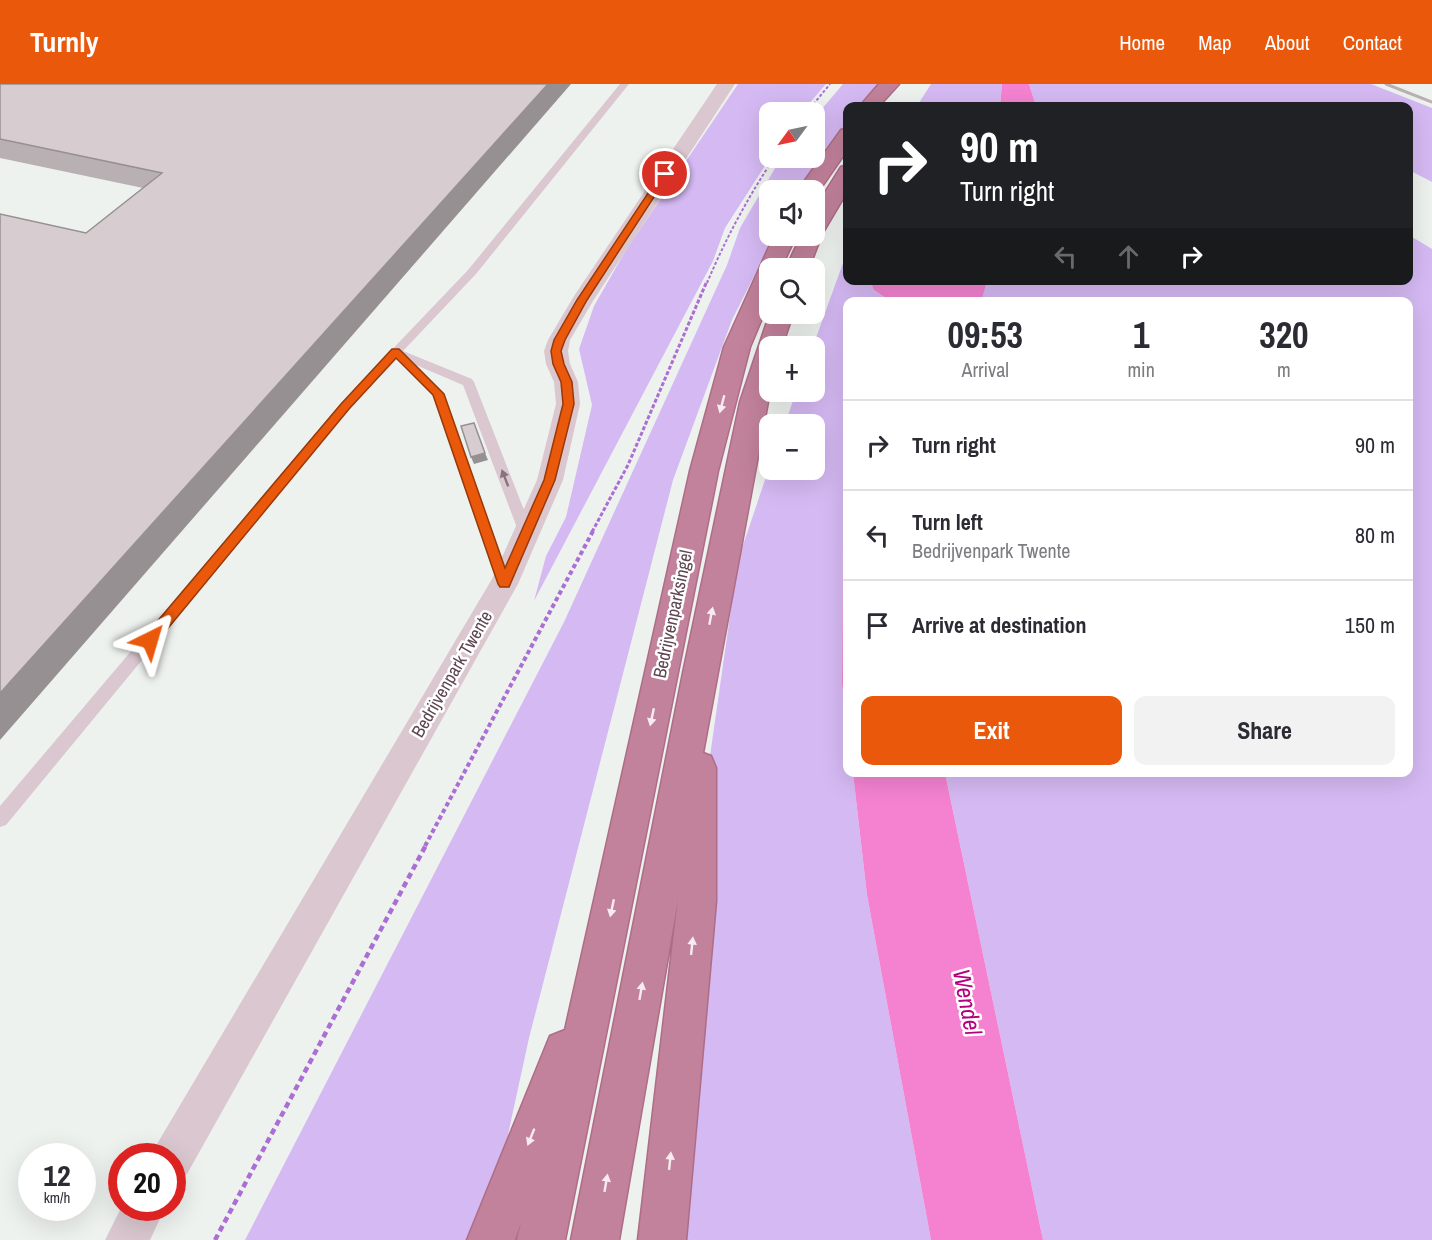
<!DOCTYPE html>
<html lang="en">
<head>
<meta charset="utf-8">
<style>
  :root { --surface:#fff; --page:#f2f2f3; --text:#2b2b33; --muted:#7c7c81; --line:#e1e1e2; --accent:#ea580c }
  body { margin:0; font-family:"Archivo Narrow",sans-serif; background:var(--page); color:var(--text); height:100vh; display:flex; flex-direction:column; font-size:22px; white-space:nowrap }
  * { box-sizing:border-box; margin:0 }
  p { font-size:20px; color:var(--muted) }
  .icon { flex:none; width:33px; height:33px; fill:none; stroke:currentColor; stroke-width:2; stroke-linecap:round; stroke-linejoin:round }
  .map { position:relative; flex:1; overflow:hidden }
  .sheet { position:absolute; left:843px; top:213px; width:570px; height:480px; display:flex; flex-direction:column; background:var(--surface); border-radius:12px; box-shadow:0 6px 24px #0002 }
  .sheet>* { flex:none }
  .top-card { position:absolute; left:843px; top:18px; width:570px; height:183px; border-radius:12px; box-shadow:0 6px 24px #0002; background:#202124; color:#fff; overflow:hidden }
  .needle { width:39px; rotate:237deg }
  .tools { position:absolute; left:759px; top:18px; display:grid; gap:12px }
  .tools a { display:grid; place-items:center; width:66px; height:66px; border-radius:12px; background:var(--surface); box-shadow:0 6px 24px #0002; font-size:30px }
  .speed { position:absolute; left:18px; top:1059px; display:flex; gap:12px; font-size:30px; font-weight:700; text-align:center }
  .speed>* { display:grid; place-content:center; width:78px; height:78px; border-radius:50%; background:var(--surface); box-shadow:0 6px 24px #0002; line-height:1 }
  .speed small { font-size:15px; font-weight:400 }
  .speed .limit { border:9px solid #d22; background:#fff; color:#111 }
  .pin { position:absolute; display:grid; place-items:center; width:51px; height:51px; color:#fff; margin:-26px; border:3px solid #fff; border-radius:50%; box-shadow:0 2px 6px #0007 }
  .me { position:absolute; width:66px; margin:-33px; rotate:40deg; stroke-linejoin:round; filter:drop-shadow(0 0 4px #0008) }
  .turn { display:flex; align-items:center; gap:21px; height:126px; padding:0 18px; font-size:27px }
  .turn .icon { width:78px; height:78px; stroke-width:2.5 }
  .turn b { display:block; font-size:42px; line-height:51px }
  .lanes { display:flex; align-items:center; height:57px; padding:0 18px; background:#0003; justify-content:center; gap:30px; direction:ltr }
  .lanes .off { opacity:.35 }
  .eta { display:flex; justify-content:space-evenly; align-items:center; height:102px; text-align:center }
  .eta b { font-size:36px; font-weight:800; line-height:42px }
  .action { display:flex; gap:12px; margin-top:auto; padding:12px 18px }
  .action a { flex:1; height:69px; border-radius:12px; background:var(--accent); color:#fff; font-size:24px; font-weight:800; line-height:69px; text-align:center }
  .action a+a { background:var(--page); color:var(--text) }
  ul { padding:0; list-style:none }
  li { display:flex; align-items:center; gap:18px; height:90px; padding:0 18px; border-top:2px solid var(--line) }
  li div { flex:1 }
  li b { display:block; font-size:22px }
  li em { font-style:normal }
  header { display:flex; align-items:center; gap:36px; box-sizing:border-box; height:84px; padding:0 30px; background:var(--accent); color:#fff }
  header strong { font-size:28px }
  nav { display:flex; gap:33px; margin-inline-start:auto; font-size:21px }
  .map>svg:first-child { display:block }
  .green { fill:#d5b9f3 }
  .water { fill:#f482d1 }
  .lines { fill:none; stroke-linecap:round; stroke-linejoin:round }
  .highway-casing { stroke:#ae6d86; stroke-width:3 }
  .path-far3 { stroke:#ab6ed4; stroke-width:2; stroke-dasharray:3 2; stroke-linecap:butt }
  .path-far2 { stroke:#ab6ed4; stroke-width:3; stroke-dasharray:4 2; stroke-linecap:butt }
  .path-far1 { stroke:#ab6ed4; stroke-width:4; stroke-dasharray:4.5 3; stroke-linecap:butt }
  .path { stroke:#ab6ed4; stroke-width:4.5; stroke-dasharray:6 4; stroke-linecap:butt }
  .lane { fill:#dac7cf; fill-rule:evenodd }
  .street { fill:#dac7cf; fill-rule:evenodd }
  .highway { fill:#c2829b; fill-rule:evenodd }
  .rail { stroke:#bab0b3; stroke-width:3 }
  .wall { fill:#b9b0b3 }
  .shaded-wall { fill:#969092 }
  .building { fill:#d7cdd0; stroke:#969092; stroke-width:1.5 }
  .oneway { fill:#f6ecf0 }
  .oneway2 { fill:#89727c }
  .route { fill:#ea580c; stroke:#983908; stroke-width:1.5 }
  .labels { text-anchor:middle; stroke-width:5; stroke-linejoin:round; paint-order:stroke }
  .street-label { font-size:18px; fill:#5e4550; stroke:#fff }
  .near-water-label { font-size:24px; font-style:italic; fill:#b6007e; stroke:#fff }
</style>
</head>
<body>
<header>
<strong>Turnly</strong>
<nav><a>Home</a><a>Map</a><a>About</a><a>Contact</a></nav>
</header>
<div class="map">
<svg width="1432" height="1156" viewBox="0 0 1432 1156">
  <rect width="100%" height="100%" fill="#eef2ef"/>
  <g class="green">
    <polygon points="738,0 826,0 802,28 770,28 770,74 725,144 713,177 534,517 546,472 566,433 592,321 579,265 594,222 626,166"/>
    <polygon points="843,0 883,0 864,22 848,22 847,42 799,106 770,106 770,152 774,152 732,236 673,396 529,954 504,1069 473,1156 245,1156 564,538 727,181 740,144 781,74 814,74 815,33"/>
    <polygon points="931,0 1002,0 1000,22 917,22"/>
    <polygon points="1029,0 1371,0 1432,24 1432,98 1409,86 1408,22 1036,22"/>
    <polygon points="1409,151 1432,165 1432,1156 1043,1156 945,689 1408,688 1408,218 981,217 987,196 1408,196"/>
    <polygon points="847,168 848,196 912,197 907,200 881,198 874,206 890,217 848,218 848,433 843,457 842,600 847,646 848,688 853,689 867,811 931,1156 666,1156 700,742 738,476 769,384 814,386 814,340 785,340 796,308 814,308 814,262 813,262"/>
  </g>
  <g class="water">
    <polygon points="1002,0 1029,0 1036,22 1000,22"/>
    <polygon points="912,196 987,196 987,197 981,218 890,217 874,206 871,199 907,200"/>
    <polygon points="847,433 848,433 847,646 842,600 843,457"/>
    <polygon points="853,689 945,689 1043,1156 931,1156 867,811"/>
  </g>
  <g class="lines">
    <defs>
      <g id="highway">
        <polygon points="879,0 899,0 879,22 860,22"/>
        <polygon points="848,44 848,65 816,111 814,106 798,106 841,46"/>
        <polygon points="848,81 848,106 822,150 809,184 786,184 801,152 814,152 814,126 841,83"/>
        <polygon points="774,152 796,152 781,184 770,184 770,215 750,263 718,387 565,1156 517,1156 521,1138 515,1156 467,1156 550,952 565,946 690,387 724,263"/>
        <polygon points="770,229 793,230 782,262 770,262 770,307 703,669 711,672 716,684 716,817 686,1156 638,1156 678,815 619,1156 571,1156 683,589 740,318"/>
      </g>
    </defs>
    <use href="#highway" class="highway-casing"/>
    <g class="path-far3">
      <polyline points="807,28 830,0"/>
      <path d="M707 199C725 156 748 113 774 74"/>
    </g>
    <polyline class="path-far2" points="592,448 628,381 707,197"/>
    <polyline class="path-far1" points="425,762 593,447"/>
    <polyline class="path" points="215,1156 426,761"/>
    <polygon class="lane" points="620,0 629,0 476,190 403,267 472,295 474,298 533,449 531,453 521,453 519,449 463,301 416,281 444,310 511,499 509,503 499,503 497,499 433,312 397,275 349,325 6,741 0,743 0,722 341,319 468,186"/>
    <g class="street">
      <polygon points="717,0 735,0 593,217 570,256 568,267 570,280 578,298 580,320 563,396 518,500 187,1090 172,1095 172,1072 152,1072 157,1060 492,495 537,396 556,320 554,298 546,280 544,267 548,256 574,212"/>
      <polygon points="122,1122 165,1124 150,1156 105,1156"/>
    </g>
    <use href="#highway" class="highway"/>
    <polyline class="rail" points="1386,0 1432,18"/>
  </g>
  <polygon class="wall" points="0,0 571,0 86,149 143,104 0,74"/>
  <g class="shaded-wall">
    <polygon points="548,0 571,0 0,656 0,609"/>
    <polygon points="485,369 488,376 474,380 471,373"/>
  </g>
  <g class="building">
    <polygon points="0,0 548,0 0,609 0,130 86,149 162,89 0,55"/>
    <polygon points="474,339 485,369 471,373 461,342"/>
  </g>
  <defs><path id="oneway-solid" d="M-6-.8H1V-3.2L6.5 0L1 3.2V.8H-6Z" transform="scale(1.5)"/></defs>
  <g class="oneway">
    <use href="#oneway-solid" transform="translate(722 320) rotate(105)"/>
    <use href="#oneway-solid" transform="translate(711 532) rotate(-79)"/>
    <use href="#oneway-solid" transform="translate(652 633) rotate(102)"/>
    <use href="#oneway-solid" transform="translate(612 824) rotate(102)"/>
    <use href="#oneway-solid" transform="translate(692 862) rotate(-84)"/>
    <use href="#oneway-solid" transform="translate(641 907) rotate(-80)"/>
    <use href="#oneway-solid" transform="translate(531 1053) rotate(112)"/>
    <use href="#oneway-solid" transform="translate(670 1077) rotate(-84)"/>
    <use href="#oneway-solid" transform="translate(606 1099) rotate(-80)"/>
  </g>
  <use class="oneway2" href="#oneway-solid" transform="translate(505 394) rotate(-111)"/>
  <polygon class="route" points="662,88 669,90 587,216 565,256 561,267 564,280 572,298 574,320 555,396 509,503 500,503 498,500 433,311 396,274 349,325 155,560 145,560 143,556 145,552 341,320 392,265 399,265 444,310 505,484 544,396 563,320 561,298 553,280 551,267 554,256 577,216"/>
  <g class="labels">
    <g class="street-label">
      <text transform="translate(673 530) rotate(-78)" y="6">Bedrijvenparksingel</text>
      <text transform="translate(452 590) rotate(-60)" y="6">Bedrijvenpark Twente</text>
    </g>
    <g class="near-water-label">
      <text transform="translate(967 918) rotate(79)" y="8">Wendel</text>
    </g>
  </g>
</svg>
<div class="tools">
<a><svg class="needle" viewBox="-14 -14 28 28"><path d="M0-13l5 13h-10z" fill="#e53935"/><path d="M0 13l5-13h-10z" fill="#7c7c81"/></svg></a>
<a><svg class="icon" aria-label="sound" viewBox="0 0 24 24"><path d="M4 9h4l5-4v14l-5-4H4zM17 9q2 3 0 6"/></svg></a>
<a><svg class="icon" aria-label="search" viewBox="0 0 24 24"><circle cx="10" cy="10" r="6"/><path d="M15 15l6 6"/></svg></a>
<a>+</a>
<a>−</a>
</div>
<div class="speed"><div>12<small>km/h</small></div><div class="limit">20</div></div>
<div class="pin" style="left:665px;top:90px;background:#d93025"><svg class="icon" aria-label="arrive" viewBox="0 0 24 24"><path d="M6 21V4h12l-3 4 3 4H6"/></svg></div>
<svg class="me" style="left:150px;top:556px" viewBox="-20 -20 40 40"><path d="M0-17L14 15 0 8-14 15z" fill="#ea580c" stroke="#fff" stroke-width="4"/></svg>
<div class="top-card">
<div class="turn"><svg class="icon" aria-label="right" viewBox="0 0 24 24"><path d="M7 20v-9h11M14 6l5 5-5 5"/></svg><div><b>90 m</b>Turn right</div></div>
<div class="lanes"><svg class="icon off" aria-label="left" viewBox="0 0 24 24"><path d="M17 20v-9H6M10 6l-5 5 5 5"/></svg><svg class="icon off" aria-label="ahead" viewBox="0 0 24 24"><path d="M12 20V5M6 11l6-6 6 6"/></svg><svg class="icon" aria-label="right" viewBox="0 0 24 24"><path d="M7 20v-9h11M14 6l5 5-5 5"/></svg></div>
</div>
<section class="sheet">
<div class="eta">
<div><b>09:53</b><p>Arrival</p></div>
<div><b>1</b><p>min</p></div>
<div><b>320</b><p>m</p></div>
</div>
<ul>
<li><svg class="icon" aria-label="right" viewBox="0 0 24 24"><path d="M7 20v-9h11M14 6l5 5-5 5"/></svg><div><b>Turn right</b></div><em>90 m</em></li>
<li><svg class="icon" aria-label="left" viewBox="0 0 24 24"><path d="M17 20v-9H6M10 6l-5 5 5 5"/></svg><div><b>Turn left</b><p>Bedrijvenpark Twente</p></div><em>80 m</em></li>
<li><svg class="icon" aria-label="arrive" viewBox="0 0 24 24"><path d="M6 21V4h12l-3 4 3 4H6"/></svg><div><b>Arrive at destination</b></div><em>150 m</em></li>
</ul>
<div class="action"><a>Exit</a><a>Share</a></div>
</section>
</div>
</body>
</html>
